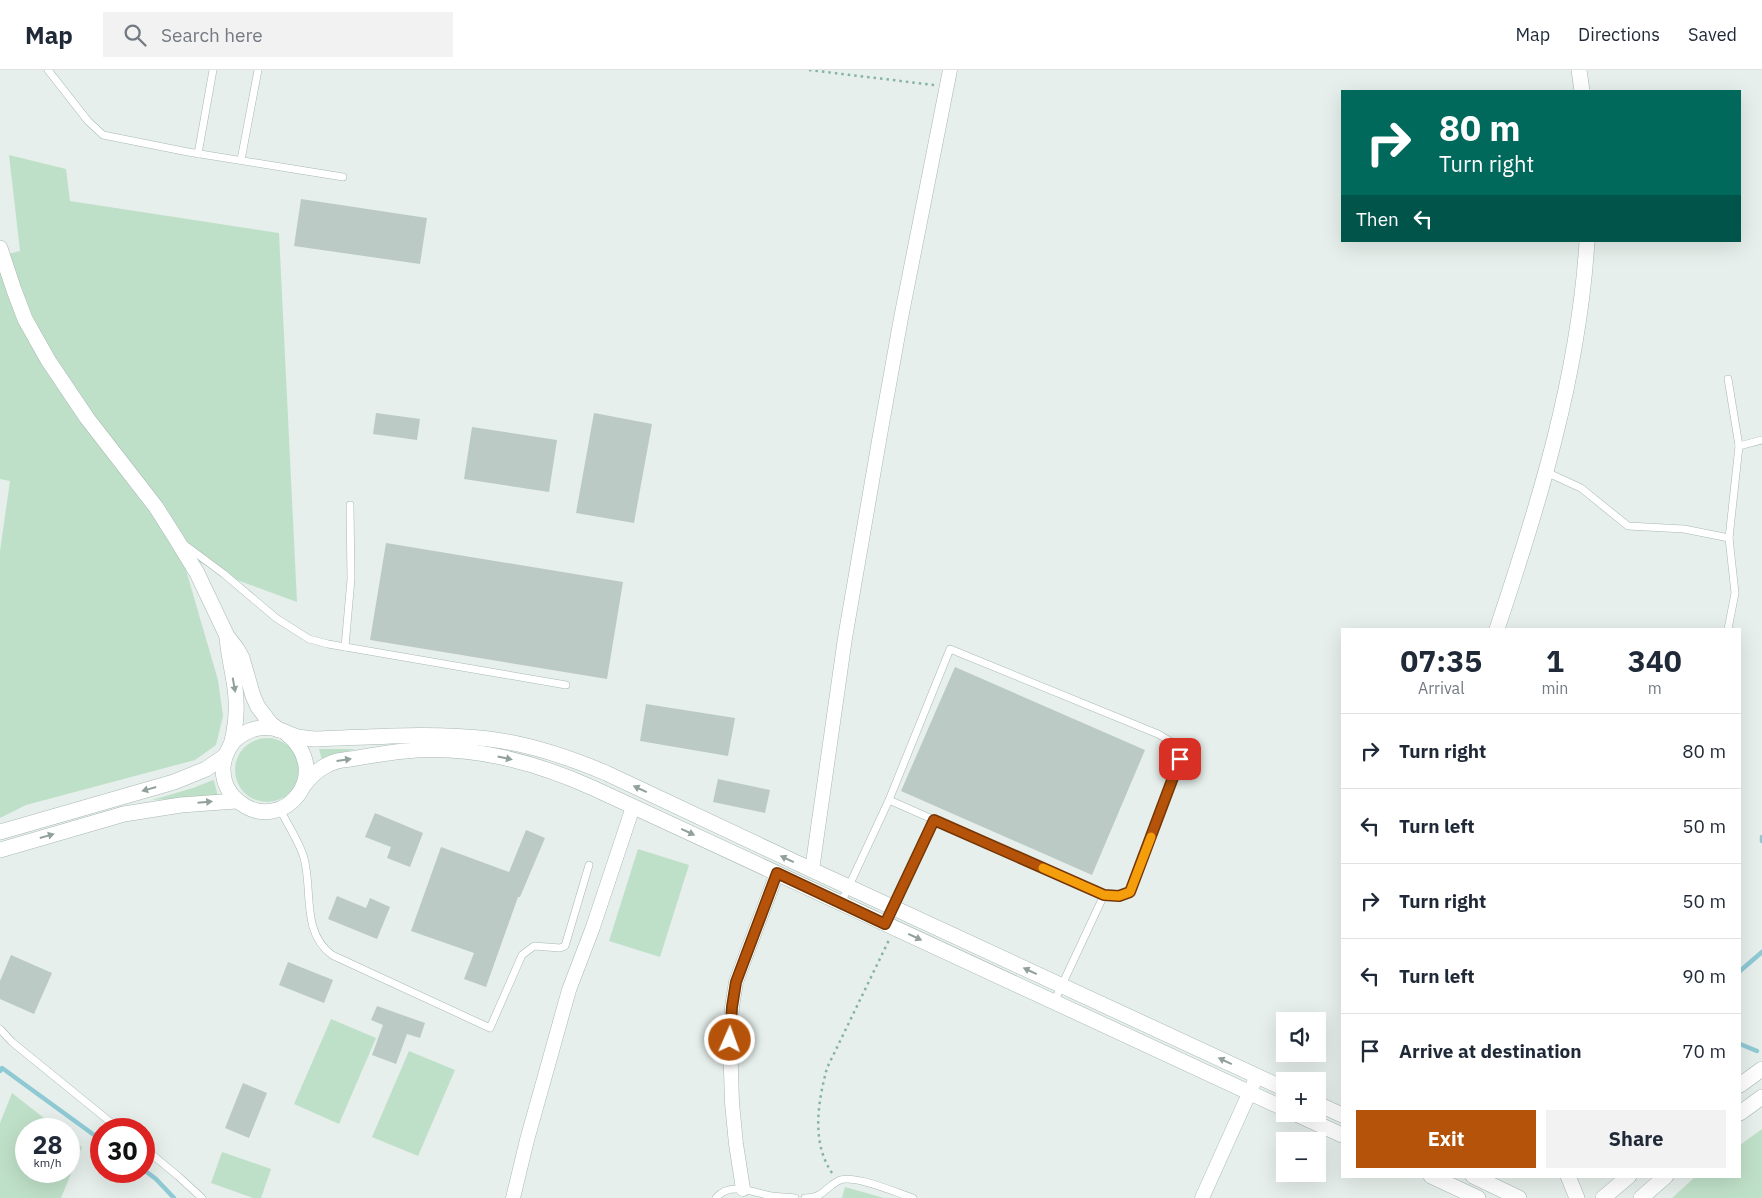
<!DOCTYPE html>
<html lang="en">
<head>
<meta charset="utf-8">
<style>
  :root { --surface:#fff; --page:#f2f2f3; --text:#1f2937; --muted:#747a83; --line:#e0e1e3; --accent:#b45309 }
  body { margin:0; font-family:"IBM Plex Sans",sans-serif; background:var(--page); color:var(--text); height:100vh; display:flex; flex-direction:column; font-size:19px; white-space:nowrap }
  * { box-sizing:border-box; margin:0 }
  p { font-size:16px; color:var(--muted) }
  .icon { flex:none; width:28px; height:28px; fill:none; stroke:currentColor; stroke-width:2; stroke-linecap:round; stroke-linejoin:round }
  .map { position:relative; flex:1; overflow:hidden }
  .details { position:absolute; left:1341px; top:558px; width:400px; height:550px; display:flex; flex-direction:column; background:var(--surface); border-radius:0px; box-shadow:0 5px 20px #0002 }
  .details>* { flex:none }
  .guide { position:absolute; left:1341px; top:20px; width:400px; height:152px; border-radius:0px; box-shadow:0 5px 20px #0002; background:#00695c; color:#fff; overflow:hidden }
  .tools { position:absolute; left:1276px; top:942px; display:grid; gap:10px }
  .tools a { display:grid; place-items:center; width:50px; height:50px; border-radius:0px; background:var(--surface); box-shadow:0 5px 20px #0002; font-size:25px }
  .speed { position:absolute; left:15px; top:1048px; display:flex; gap:10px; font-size:25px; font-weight:700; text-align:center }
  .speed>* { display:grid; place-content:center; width:65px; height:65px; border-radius:50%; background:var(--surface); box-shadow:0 5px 20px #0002; line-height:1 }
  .speed small { font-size:12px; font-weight:400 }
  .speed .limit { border:8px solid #d22; background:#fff; color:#111 }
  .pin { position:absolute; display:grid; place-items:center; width:42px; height:42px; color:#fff; margin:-21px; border-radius:10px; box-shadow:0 2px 8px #0006 }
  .me { position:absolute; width:55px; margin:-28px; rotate:2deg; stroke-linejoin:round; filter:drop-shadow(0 0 4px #0008) }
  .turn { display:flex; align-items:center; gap:18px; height:105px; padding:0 15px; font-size:22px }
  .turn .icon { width:65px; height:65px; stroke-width:2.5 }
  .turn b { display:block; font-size:35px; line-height:42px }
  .then { display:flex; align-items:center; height:48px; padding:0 15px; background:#0003; gap:10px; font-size:19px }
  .eta { display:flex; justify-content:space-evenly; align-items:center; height:85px; text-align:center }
  .eta b { font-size:30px; font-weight:700; line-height:35px }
  .primary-button { display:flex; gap:10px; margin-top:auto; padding:10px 15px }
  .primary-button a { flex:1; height:58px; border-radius:0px; background:var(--accent); color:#fff; font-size:20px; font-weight:700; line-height:58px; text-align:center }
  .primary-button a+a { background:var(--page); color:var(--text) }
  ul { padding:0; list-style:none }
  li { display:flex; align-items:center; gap:15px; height:75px; padding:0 15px; border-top:1px solid var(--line) }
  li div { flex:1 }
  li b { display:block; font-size:19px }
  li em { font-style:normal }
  header { display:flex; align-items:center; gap:30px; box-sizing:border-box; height:70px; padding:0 25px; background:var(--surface); border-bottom:1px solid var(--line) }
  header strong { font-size:24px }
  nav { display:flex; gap:28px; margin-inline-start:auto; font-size:18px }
  .search { width:350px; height:45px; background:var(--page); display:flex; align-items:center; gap:12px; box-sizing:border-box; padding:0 18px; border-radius:0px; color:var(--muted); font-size:19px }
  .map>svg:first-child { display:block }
  .green { fill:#bfe0c8 }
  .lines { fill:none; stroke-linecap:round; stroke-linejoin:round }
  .stream { stroke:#8ec9d4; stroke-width:4.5 }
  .building { fill:#bbcac4 }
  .service-casing { stroke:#a8b8b2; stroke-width:8 }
  .minor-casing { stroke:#a8b8b2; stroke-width:15 }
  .tertiary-casing { stroke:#a8b8b2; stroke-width:16 }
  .path { stroke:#86b3a5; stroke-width:2.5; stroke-dasharray:2.5 4; stroke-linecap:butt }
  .service { stroke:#fff; stroke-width:7 }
  .minor { stroke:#fff; stroke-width:14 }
  .tertiary { stroke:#fff; stroke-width:15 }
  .oneway { fill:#92a09c }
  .route-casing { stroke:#753606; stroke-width:12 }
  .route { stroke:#b45309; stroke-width:9 }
  .slow { stroke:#f59e0b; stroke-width:9 }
</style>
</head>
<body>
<header>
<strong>Map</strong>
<div class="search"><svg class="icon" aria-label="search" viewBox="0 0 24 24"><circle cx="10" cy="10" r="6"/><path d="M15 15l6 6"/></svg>Search here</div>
<nav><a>Map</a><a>Directions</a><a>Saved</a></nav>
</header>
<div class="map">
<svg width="1762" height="1128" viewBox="0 0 1762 1128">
  <rect width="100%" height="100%" fill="#e6efeb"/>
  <g class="green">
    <polygon points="9,85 66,99 70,131 279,163 297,532 229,507 181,483 218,610 223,646 216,675 195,690 26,735 0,748 0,481 10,411 0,409 0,186 20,181"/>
    <circle cx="267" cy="700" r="32"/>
    <polygon points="319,679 355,679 334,685 322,690"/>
    <polygon points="213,710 214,711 218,726 152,730 193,718"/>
    <polygon points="638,779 689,795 660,887 609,871"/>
    <polygon points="331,949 376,968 339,1054 294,1034"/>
    <polygon points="409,981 455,1000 418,1086 372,1067"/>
    <polygon points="12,1023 58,1059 26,1059 26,1101 69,1101 69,1067 82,1077 61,1128 0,1128 0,1053"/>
    <polygon points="1762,1059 1762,1128 1672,1128 1696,1106 1740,1106 1740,1075"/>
    <polygon points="222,1082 271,1099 261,1128 253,1128 211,1113"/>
    <polygon points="845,1117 884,1128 842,1128"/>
  </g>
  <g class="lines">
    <g class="stream">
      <polyline points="1762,767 1762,771"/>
      <polyline points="1740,901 1762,882"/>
      <polyline points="1740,974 1757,981"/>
      <polyline points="0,1001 2,998 101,1070"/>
      <polyline points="144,1100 156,1109 174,1128"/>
    </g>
  </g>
  <g class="building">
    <polygon points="301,129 427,148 420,194 294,176"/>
    <polygon points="376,343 420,349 417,370 373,364"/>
    <polygon points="594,343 652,354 634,453 576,443"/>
    <polygon points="472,357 557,370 549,422 464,409"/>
    <polygon points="386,473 623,512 607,609 370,570"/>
    <polygon points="955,597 1145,680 1092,805 901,721"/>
    <polygon points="646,634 735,648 728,686 640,671"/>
    <polygon points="718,709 770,720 765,743 713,732"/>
    <polygon points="375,743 423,763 410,797 387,788 391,777 365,767"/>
    <polygon points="526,760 545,768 520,827 518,827 486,917 464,909 474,883 411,861 441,777 509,802"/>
    <polygon points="337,826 366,838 370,828 390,837 377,869 328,849"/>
    <polygon points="11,885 52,903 34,944 0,929 0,911"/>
    <polygon points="288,892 333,910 324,933 279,915"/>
    <polygon points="377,936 425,953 420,968 407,964 396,994 372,985 383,955 371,950"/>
    <polygon points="243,1013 267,1023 249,1068 225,1058"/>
  </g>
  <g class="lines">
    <defs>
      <g id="service">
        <polyline points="48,0 88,51 103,65 188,82 343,107"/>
        <polyline points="198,84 213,0"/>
        <polyline points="241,90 258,0"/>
        <polyline points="1728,309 1739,376 1729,468 1735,523 1728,559"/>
        <polyline points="1739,376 1762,370"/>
        <polyline points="1546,402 1581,418 1628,456 1684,459 1729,468"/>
        <polyline points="185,475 224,504 276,548 309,569 328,574 566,615"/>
        <polyline points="345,577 351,509 350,435"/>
        <path d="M280 739C287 754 300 773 304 788 313 821 301 862 332 885L490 958 522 885 534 876 560 878 565 876 589 795"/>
        <polyline points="841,833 889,730 950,579 1158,664 1175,674 1180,689 1130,822 1119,826 1104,825 889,730"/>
        <polyline points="885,853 934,750"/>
        <polyline points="1054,932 1104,825"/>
        <polyline points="0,959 12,972 119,1059"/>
        <polyline points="144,1078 178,1106 202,1128"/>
        <path d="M716 1128C730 1111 754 1123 772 1126 779 1127 788 1127 795 1128"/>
        <path d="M805 1128C825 1127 823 1119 838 1111 852 1103 897 1123 913 1128"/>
      </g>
      <g id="minor">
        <polyline points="812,800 845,568 880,365 901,248 950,0"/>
        <polyline points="743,1119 736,1074 732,1033 730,969 732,937 736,912 743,893 777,803"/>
        <polyline points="513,1128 527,1070 569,920 593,857 633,737"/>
        <polyline points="1202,1128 1257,1006"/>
      </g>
      <g id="tertiary">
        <polyline points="1579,0 1582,21"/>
        <polyline points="0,178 14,220 25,249 48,290 87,348 156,437 175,467 197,503 227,566 237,579 242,588 253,626 258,637 271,654 279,660"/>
        <path d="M1497 559C1539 434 1579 304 1587 171"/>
        <path d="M227 566C228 588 235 607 236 629 237 644 235 660 231 675"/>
        <path d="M286 663C336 704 283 763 242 734 230 726 223 713 223 699 223 689 228 678 234 671 246 659 264 654 280 660 286 662 291 665 298 667 304 668 310 669 317 669 374 667 432 662 489 669 530 674 568 687 606 703L812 800 1285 1019"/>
        <path d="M304 715C314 703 323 695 337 691 360 688 382 683 405 681 470 674 535 692 593 718L1285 1039"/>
        <polyline points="0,762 174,712 206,699 225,686"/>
        <polyline points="0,780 124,744 181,735 236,731"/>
        <polyline points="1740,1015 1762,999"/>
        <polyline points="1318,1034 1342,1045"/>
        <polyline points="1740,1043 1762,1027"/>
        <polyline points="1296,1044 1342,1065"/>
        <polyline points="1431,1106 1478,1128"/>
        <polyline points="1473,1106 1519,1128"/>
        <polyline points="1568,1106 1577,1128"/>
        <polyline points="1603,1128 1629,1106"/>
        <polyline points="1641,1128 1666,1106"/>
      </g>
    </defs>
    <use href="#service" class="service-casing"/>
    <use href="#minor" class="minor-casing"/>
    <use href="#tertiary" class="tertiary-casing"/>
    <g class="path">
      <polyline points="809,0 934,15"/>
      <path d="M832 1103C811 1072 818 1032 827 998L889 870"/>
    </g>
    <use href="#service" class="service"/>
    <use href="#minor" class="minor"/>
    <use href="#tertiary" class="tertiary"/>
  </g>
  <defs><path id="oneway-solid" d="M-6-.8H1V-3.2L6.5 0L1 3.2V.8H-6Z" transform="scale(1.25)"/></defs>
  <g class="oneway">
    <use href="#oneway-solid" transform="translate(234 615) rotate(80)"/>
    <use href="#oneway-solid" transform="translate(505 688) rotate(12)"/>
    <use href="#oneway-solid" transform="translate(344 690) rotate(-8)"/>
    <use href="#oneway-solid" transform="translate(149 719) rotate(164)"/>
    <use href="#oneway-solid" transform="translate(640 719) rotate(-155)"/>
    <use href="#oneway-solid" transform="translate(205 732) rotate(-5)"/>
    <use href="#oneway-solid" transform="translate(688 762) rotate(25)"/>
    <use href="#oneway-solid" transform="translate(47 766) rotate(-16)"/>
    <use href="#oneway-solid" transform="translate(787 789) rotate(-155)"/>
    <use href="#oneway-solid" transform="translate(915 867) rotate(25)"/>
    <use href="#oneway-solid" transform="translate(1030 901) rotate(-155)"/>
    <use href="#oneway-solid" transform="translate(1225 991) rotate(-155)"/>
  </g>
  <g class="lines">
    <defs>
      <polyline id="route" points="730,970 732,937 736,912 777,803 885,854 934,750 1104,825 1119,826 1130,822 1180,689"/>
    </defs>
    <use href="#route" class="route-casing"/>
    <use href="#route" class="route"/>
    <polyline class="slow" points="1043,798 1104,825 1119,826 1130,822 1151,767"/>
  </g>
</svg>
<div class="tools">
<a><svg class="icon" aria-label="sound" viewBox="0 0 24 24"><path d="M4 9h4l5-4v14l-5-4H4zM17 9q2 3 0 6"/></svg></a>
<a>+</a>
<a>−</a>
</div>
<div class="speed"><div>28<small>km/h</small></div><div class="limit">30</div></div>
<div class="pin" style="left:1180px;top:689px;background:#d93025"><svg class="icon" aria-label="arrive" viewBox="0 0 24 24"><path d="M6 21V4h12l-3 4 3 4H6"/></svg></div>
<svg class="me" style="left:730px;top:970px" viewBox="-20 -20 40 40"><circle r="17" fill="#b45309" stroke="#fff" stroke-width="3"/><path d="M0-11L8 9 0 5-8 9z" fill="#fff"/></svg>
<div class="guide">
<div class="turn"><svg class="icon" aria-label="right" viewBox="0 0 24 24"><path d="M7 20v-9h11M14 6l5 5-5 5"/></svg><div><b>80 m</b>Turn right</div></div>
<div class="then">Then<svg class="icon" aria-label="left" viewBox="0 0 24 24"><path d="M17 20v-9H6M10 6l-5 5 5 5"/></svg></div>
</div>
<section class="details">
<div class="eta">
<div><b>07:35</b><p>Arrival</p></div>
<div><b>1</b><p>min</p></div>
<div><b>340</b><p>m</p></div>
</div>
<ul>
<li><svg class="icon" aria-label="right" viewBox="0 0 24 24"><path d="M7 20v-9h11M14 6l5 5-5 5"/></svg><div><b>Turn right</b></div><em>80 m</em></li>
<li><svg class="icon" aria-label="left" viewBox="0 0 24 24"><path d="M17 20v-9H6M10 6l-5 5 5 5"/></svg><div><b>Turn left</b></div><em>50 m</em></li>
<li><svg class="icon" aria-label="right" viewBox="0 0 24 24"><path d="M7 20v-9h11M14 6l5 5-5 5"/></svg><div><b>Turn right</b></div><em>50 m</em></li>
<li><svg class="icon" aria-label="left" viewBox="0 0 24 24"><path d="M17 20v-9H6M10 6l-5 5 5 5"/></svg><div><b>Turn left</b></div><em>90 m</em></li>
<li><svg class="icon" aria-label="arrive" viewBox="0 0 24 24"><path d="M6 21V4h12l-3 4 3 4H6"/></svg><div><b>Arrive at destination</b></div><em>70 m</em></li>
</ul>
<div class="primary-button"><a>Exit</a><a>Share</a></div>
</section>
</div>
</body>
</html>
